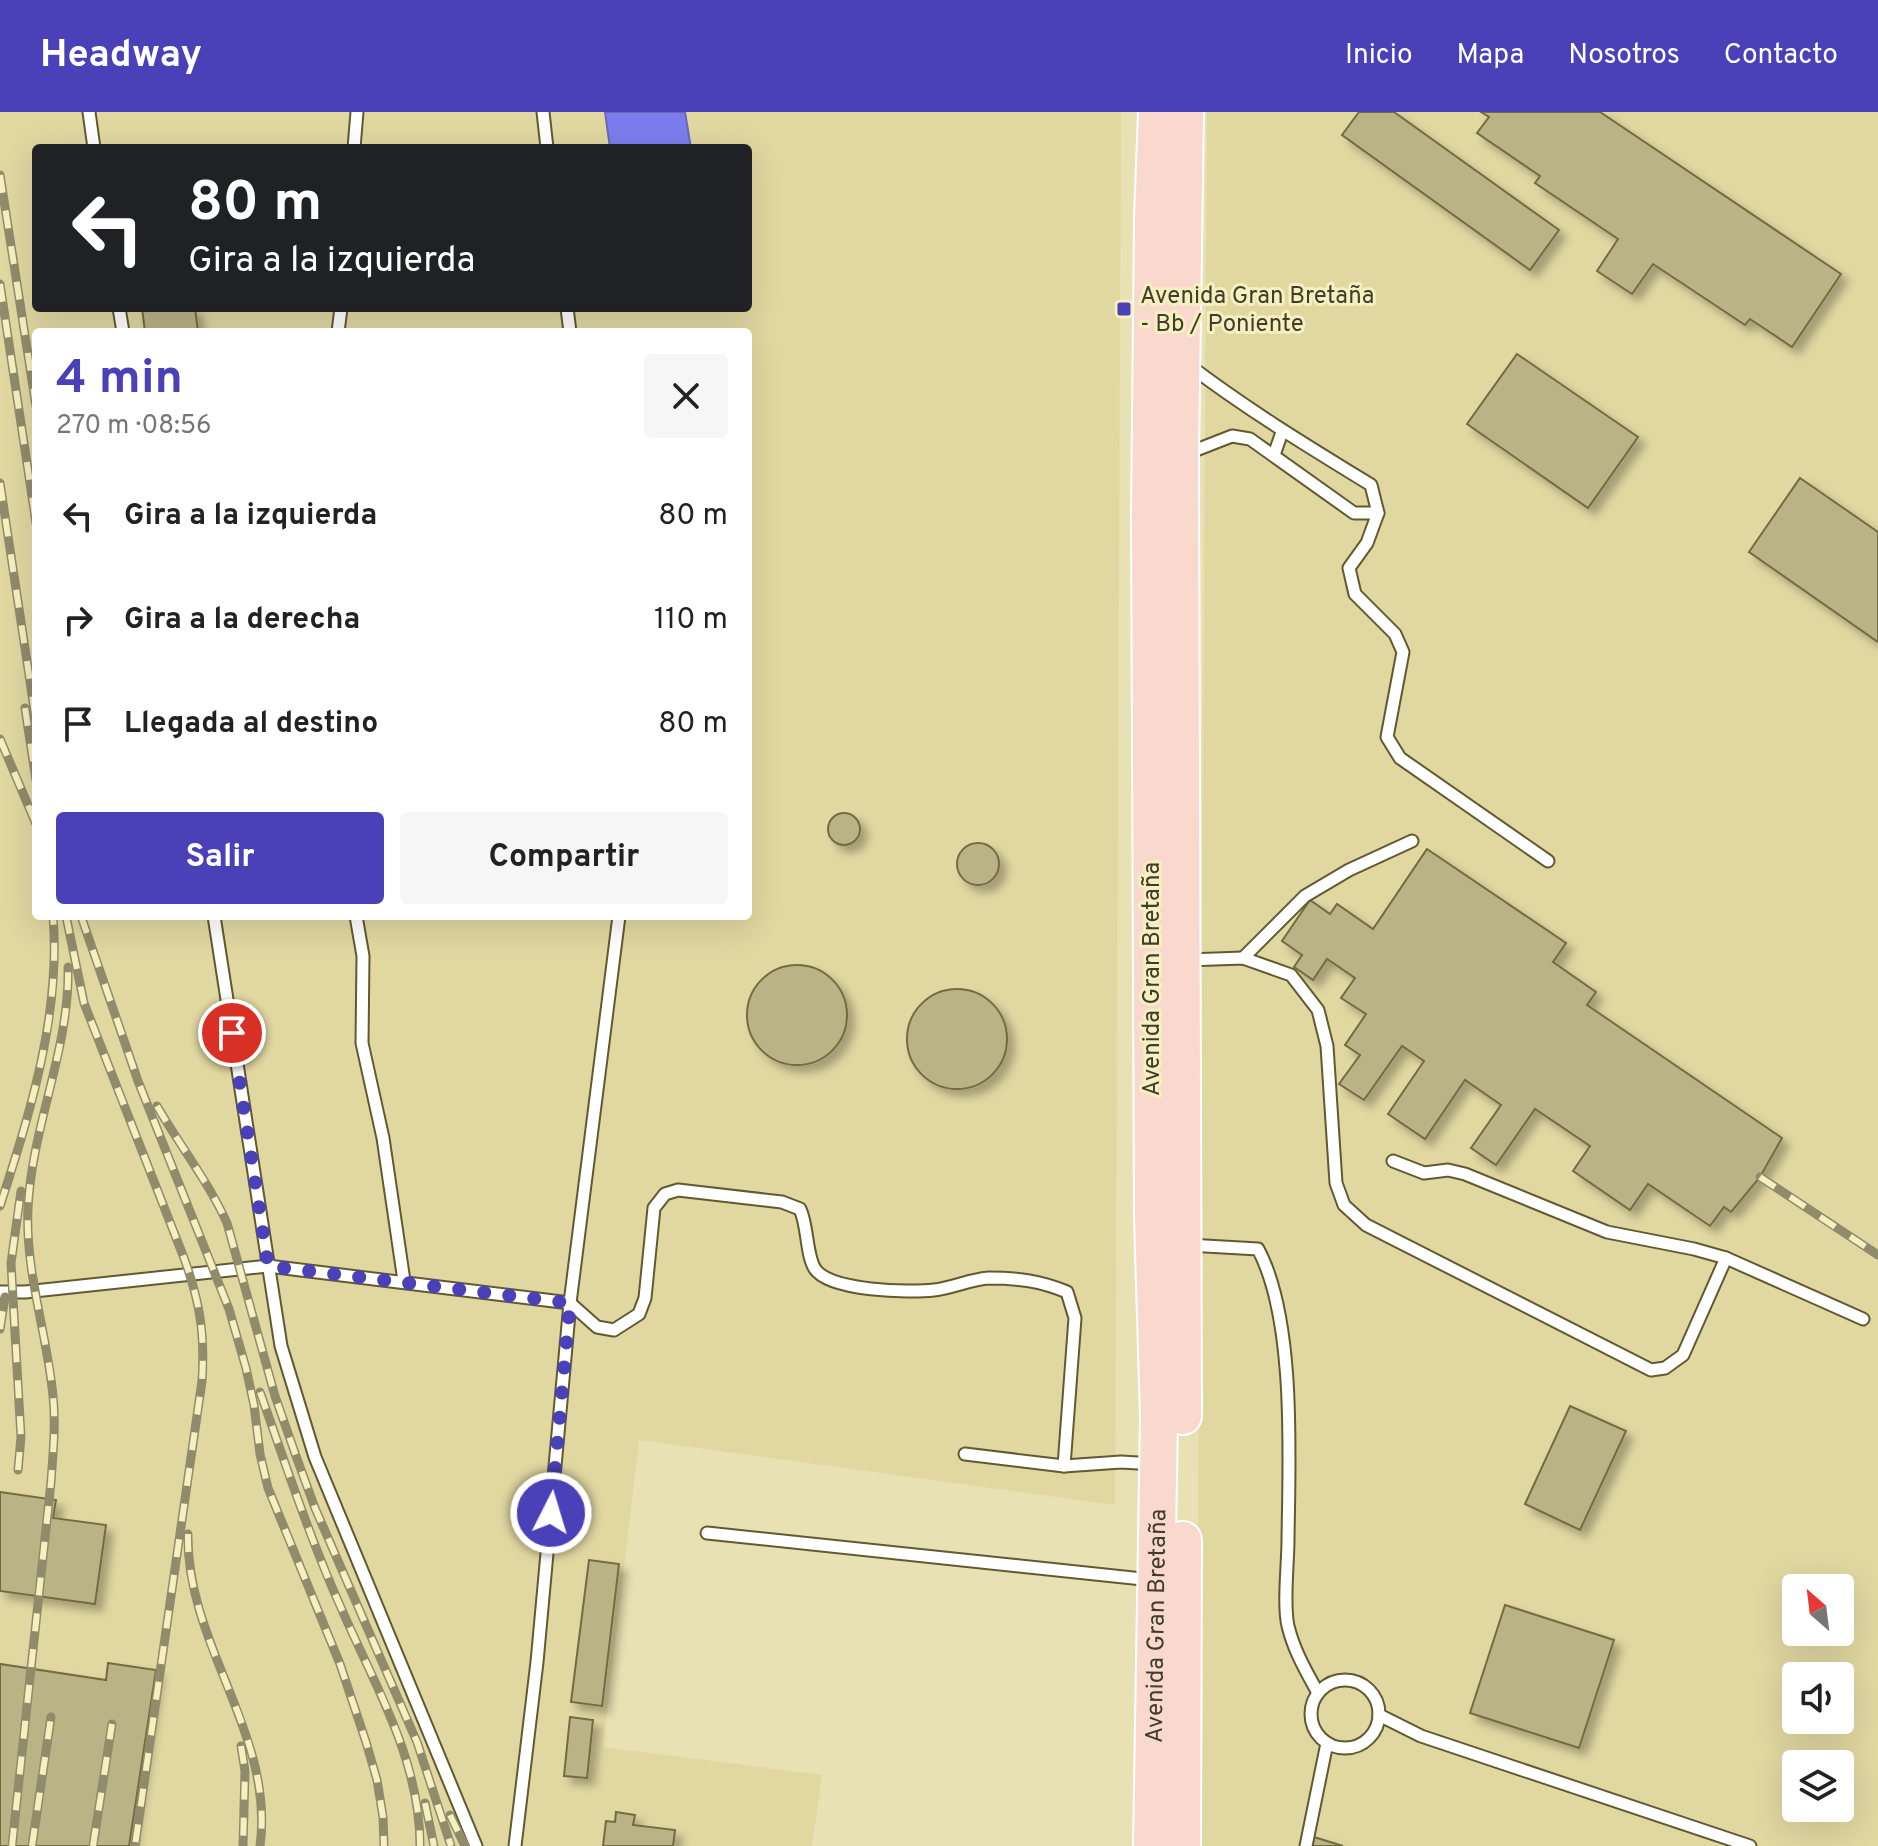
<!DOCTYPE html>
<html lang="es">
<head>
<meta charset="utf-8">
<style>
  :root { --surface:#fff; --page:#f6f6f6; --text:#222; --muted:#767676; --accent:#4a40b7 }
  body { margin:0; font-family:Overpass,sans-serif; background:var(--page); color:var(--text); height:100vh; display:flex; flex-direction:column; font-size:30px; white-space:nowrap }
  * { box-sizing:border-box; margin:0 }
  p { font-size:26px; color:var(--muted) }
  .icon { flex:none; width:44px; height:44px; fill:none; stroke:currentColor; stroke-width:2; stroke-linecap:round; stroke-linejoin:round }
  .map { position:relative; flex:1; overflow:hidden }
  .panel { position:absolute; left:32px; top:216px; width:720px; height:592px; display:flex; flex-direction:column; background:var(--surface); border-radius:8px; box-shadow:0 8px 32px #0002 }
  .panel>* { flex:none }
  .top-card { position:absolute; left:32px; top:32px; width:720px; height:168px; border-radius:8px; box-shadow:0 8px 32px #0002; background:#202124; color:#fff; overflow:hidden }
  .needle { width:52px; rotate:332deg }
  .buttons { position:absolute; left:1782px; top:1462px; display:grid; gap:16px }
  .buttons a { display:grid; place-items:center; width:72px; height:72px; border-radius:8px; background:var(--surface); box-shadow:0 8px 32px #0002; font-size:40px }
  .pin { position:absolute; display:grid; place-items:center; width:68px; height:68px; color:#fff; margin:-34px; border:4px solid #fff; border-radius:50%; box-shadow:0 2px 8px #0007 }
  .me { position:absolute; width:88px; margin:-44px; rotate:5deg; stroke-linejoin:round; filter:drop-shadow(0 0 6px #0008) }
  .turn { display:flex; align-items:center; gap:28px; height:168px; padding:0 24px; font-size:36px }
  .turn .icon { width:104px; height:104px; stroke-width:2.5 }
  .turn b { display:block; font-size:56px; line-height:68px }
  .round { display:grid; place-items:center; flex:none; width:84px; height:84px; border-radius:8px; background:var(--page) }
  .overview { display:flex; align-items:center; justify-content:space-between; height:136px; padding:0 24px }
  h1 { font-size:48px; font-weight:700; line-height:60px; color:var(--accent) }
  .button { display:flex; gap:16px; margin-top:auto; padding:16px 24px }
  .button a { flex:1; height:92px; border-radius:8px; background:var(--accent); color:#fff; font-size:32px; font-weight:700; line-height:92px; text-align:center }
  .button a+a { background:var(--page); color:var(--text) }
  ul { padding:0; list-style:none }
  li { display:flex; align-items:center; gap:24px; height:104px; padding:0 24px }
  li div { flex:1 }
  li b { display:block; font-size:30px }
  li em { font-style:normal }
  header { display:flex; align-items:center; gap:48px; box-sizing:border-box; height:112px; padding:0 40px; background:var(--accent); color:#fff }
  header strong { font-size:38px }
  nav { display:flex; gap:44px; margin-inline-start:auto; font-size:28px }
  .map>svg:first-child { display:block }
  .built { fill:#e0d7a1; fill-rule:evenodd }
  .water { fill:#7c7cee; stroke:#6a69b3; stroke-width:2 }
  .building { fill:#bab386; stroke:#736c42; stroke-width:2; filter:url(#shadow) }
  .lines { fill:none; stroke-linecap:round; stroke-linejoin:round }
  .service-casing { stroke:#615a30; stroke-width:15 }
  .primary-casing { stroke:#fff; stroke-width:40 }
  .service { stroke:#fff; stroke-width:11 }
  .primary { stroke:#f9d9ce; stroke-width:36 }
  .rail-casing { stroke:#908b6b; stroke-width:9 }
  .rail { stroke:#f6efbf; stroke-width:6; stroke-dasharray:18; stroke-linecap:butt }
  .route { stroke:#4a40b7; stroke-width:14; stroke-dasharray:0 25.2 }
  .poi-dot { fill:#4a40b7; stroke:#f6efbf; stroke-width:3 }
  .labels { text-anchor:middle; stroke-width:6; stroke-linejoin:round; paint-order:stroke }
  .poi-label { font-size:24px; fill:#403d2a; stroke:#f6efbf; text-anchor:start }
  .street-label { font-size:24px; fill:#403d2a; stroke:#f6efbf }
</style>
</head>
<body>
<header>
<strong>Headway</strong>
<nav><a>Inicio</a><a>Mapa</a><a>Nosotros</a><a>Contacto</a></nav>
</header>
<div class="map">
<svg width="1878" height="1734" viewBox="0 0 1878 1734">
  <defs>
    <filter id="shadow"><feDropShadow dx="7" dy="7" stdDeviation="4" flood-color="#0004"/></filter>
  </defs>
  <rect width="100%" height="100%" fill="#e8e1b3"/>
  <g class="built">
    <path d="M0 0H1121L1115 1393 639 1328 603 1635 822 1663 812 1734H0ZM36 36H748V196H36ZM36 220H748V804H36Z"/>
    <path d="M1207 0H1878V1734H1196ZM1796 1476H1840V1520H1796ZM1796 1564H1840V1608H1796ZM1796 1652H1840V1696H1796Z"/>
  </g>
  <polygon class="water" points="605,0 685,0 691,36 610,36"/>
  <g class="building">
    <polygon points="1359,0 1394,0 1559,118 1530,158 1342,23"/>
    <polygon points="1481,0 1600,0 1841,162 1792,235 1750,207 1745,213 1653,152 1632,182 1597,159 1618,127 1535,71 1540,64 1477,21 1489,5"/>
    <polygon points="142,196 195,196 198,220 145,220"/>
    <polygon points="1517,242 1638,325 1588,396 1467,312"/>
    <polygon points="1800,366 1878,420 1878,530 1749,440"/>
    <circle cx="844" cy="717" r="16"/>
    <circle cx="978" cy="752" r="21"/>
    <polygon points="1427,737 1566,831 1553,850 1596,880 1587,893 1782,1026 1760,1065 1731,1100 1724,1095 1710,1114 1648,1072 1630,1098 1573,1059 1590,1034 1535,997 1496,1053 1471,1036 1501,993 1465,968 1425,1027 1388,1002 1424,949 1402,934 1364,988 1339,972 1360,943 1345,933 1366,902 1341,886 1355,866 1327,847 1313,868 1294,855 1302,843 1282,829 1310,788 1330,802 1337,792 1373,817"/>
    <circle cx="797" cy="903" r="50"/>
    <circle cx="957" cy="927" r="50"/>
    <polygon points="1570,1294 1626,1319 1580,1418 1525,1392"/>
    <polygon points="0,1380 56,1388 53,1406 106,1413 95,1492 0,1479"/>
    <polygon points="589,1448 619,1452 602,1594 571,1590"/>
    <polygon points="1505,1493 1614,1528 1579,1636 1470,1601"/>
    <polygon points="108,1551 156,1558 129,1734 0,1734 0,1552 106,1568"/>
    <polygon points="570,1605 593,1608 587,1666 564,1664"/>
    <polygon points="616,1700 635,1703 633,1713 675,1718 673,1734 603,1734 606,1709 615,1710"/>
    <polygon points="1314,1725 1343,1734 1312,1734"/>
  </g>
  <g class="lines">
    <defs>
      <g id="service">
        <polyline points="89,0 94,36"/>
        <polyline points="543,0 547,36"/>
        <polyline points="354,36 357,0"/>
        <polyline points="119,196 123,220"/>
        <polyline points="567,196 570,220"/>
        <polyline points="338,220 341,196"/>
        <path d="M1190 254C1248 298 1309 335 1371 373L1378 401 1367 431 1349 456 1355 482 1395 522 1403 540 1387 625 1400 646 1548 749"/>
        <polyline points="1186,342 1232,324 1250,327 1354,401 1378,401"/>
        <polyline points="1274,343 1282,320"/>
        <polyline points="214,804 281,1234 315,1345 476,1734"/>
        <polyline points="356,804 363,844 362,931 383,1026 404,1169"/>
        <polyline points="1243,846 1305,784 1349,758 1412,729"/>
        <polyline points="1187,848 1243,846 1291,863 1318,898 1327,934 1336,1071 1344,1093 1366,1113 1651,1258 1665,1256 1683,1243 1726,1146"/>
        <polyline points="1393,1049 1424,1061 1448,1058 1465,1062 1607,1120 1694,1137 1726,1146 1863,1207"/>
        <path d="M1188 1133 1258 1137C1296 1208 1289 1347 1288 1428 1288 1451 1283 1493 1288 1514 1294 1539 1306 1559 1318 1581"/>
        <path d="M0 1180H25L268 1154 570 1191 597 1215 614 1218 639 1202 645 1186 654 1096 665 1082 678 1078 782 1090 800 1097C808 1114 806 1143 815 1157 830 1179 909 1181 934 1178 952 1176 971 1167 989 1166 1018 1166 1041 1169 1067 1180L1075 1206 1064 1354"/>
        <polyline points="965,1342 1064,1354 1121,1350 1155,1352"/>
        <polyline points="707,1421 1152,1468"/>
        <circle cx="1345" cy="1602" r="34"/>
        <polyline points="1379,1603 1421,1624 1750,1734"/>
        <polyline points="515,1734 537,1550 570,1191 619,804"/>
        <polyline points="1306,1734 1327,1631"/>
      </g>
      <g id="primary">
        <polyline points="1183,1304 1180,344 1185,0"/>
        <path id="s1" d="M1152 1734 1159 1305 1153 1105 1150 401 1153 107 1157 0"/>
        <polyline points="1182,1734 1183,1428"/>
      </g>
    </defs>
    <use href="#service" class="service-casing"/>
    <use href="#primary" class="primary-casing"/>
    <use href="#service" class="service"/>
    <use href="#primary" class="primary"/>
    <defs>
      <g id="rail">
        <polyline points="0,63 36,294"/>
        <polyline points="0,172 36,411"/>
        <polyline points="0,371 36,609"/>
        <polyline points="25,596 36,668"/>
        <polyline points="0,627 36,712"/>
        <path d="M66 804 84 891 184 1146C200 1190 205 1222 202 1269L135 1734"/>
        <polyline points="81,804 138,969 229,1197 246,1256 254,1293 260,1342 268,1376 340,1552 366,1630 377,1668 383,1705 384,1734"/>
        <path d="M157 994C180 1034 208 1069 227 1111L275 1284 296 1344 315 1396 417 1630 451 1734"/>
        <polyline points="1760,1065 1878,1143"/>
        <path d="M0 1094C30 1001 61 903 53 804"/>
        <polyline points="0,1217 5,1185"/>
        <path d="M260 1280C286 1353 310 1427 342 1498 375 1574 420 1647 420 1734"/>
        <polyline points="18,1358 21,1325 11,1151 21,1079"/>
        <path d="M188 1422C186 1533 275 1622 260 1734"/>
        <polyline points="241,1634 245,1659 243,1734"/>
        <polyline points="425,1691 434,1734"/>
        <polyline points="450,1703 465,1734"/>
        <path d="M12 1734 51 1370C53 1341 56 1313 53 1284 47 1221 25 1160 28 1096 32 1013 70 937 68 855"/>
        <polyline points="32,1734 51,1605"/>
        <polyline points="93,1734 112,1612"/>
      </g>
    </defs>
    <use href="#rail" class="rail-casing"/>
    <use href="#rail" class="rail"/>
  </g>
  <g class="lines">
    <polyline class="route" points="232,921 268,1154 570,1191 551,1401"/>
  </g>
  <rect class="poi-dot" x="1116" y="189" width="16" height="16" rx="4"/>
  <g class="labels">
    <g class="poi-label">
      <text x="1140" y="191">Avenida Gran Bretaña<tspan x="1140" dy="28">- Bb / Poniente</tspan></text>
    </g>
    <g class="street-label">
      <text transform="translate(1151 867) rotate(-90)" y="8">Avenida Gran Bretaña</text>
      <text dy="8" stroke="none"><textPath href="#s1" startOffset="220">Avenida Gran Bretaña</textPath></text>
    </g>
  </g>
</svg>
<div class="buttons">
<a><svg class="needle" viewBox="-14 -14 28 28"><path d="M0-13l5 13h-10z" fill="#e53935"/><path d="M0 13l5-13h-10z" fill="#767676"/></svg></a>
<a><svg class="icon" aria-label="sound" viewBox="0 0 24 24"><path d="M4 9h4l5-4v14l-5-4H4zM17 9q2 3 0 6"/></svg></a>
<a><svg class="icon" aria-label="layers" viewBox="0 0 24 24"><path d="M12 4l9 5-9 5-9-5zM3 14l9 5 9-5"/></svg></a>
</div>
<div class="pin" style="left:232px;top:921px;background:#d93025"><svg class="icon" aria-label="arrive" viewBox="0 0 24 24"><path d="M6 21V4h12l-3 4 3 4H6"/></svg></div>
<svg class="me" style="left:551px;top:1401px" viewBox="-20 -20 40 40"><circle r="17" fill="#4a40b7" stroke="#fff" stroke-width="3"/><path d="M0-11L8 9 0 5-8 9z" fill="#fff"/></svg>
<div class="top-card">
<div class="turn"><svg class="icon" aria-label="left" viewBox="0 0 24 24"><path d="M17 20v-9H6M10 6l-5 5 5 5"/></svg><div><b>80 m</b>Gira a la izquierda</div></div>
</div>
<section class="panel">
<div class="overview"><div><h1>4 min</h1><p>270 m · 08:56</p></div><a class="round"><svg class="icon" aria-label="close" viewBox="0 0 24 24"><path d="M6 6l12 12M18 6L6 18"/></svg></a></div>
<ul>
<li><svg class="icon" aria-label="left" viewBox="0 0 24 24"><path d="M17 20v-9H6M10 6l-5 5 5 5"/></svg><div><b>Gira a la izquierda</b></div><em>80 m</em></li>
<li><svg class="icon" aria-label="right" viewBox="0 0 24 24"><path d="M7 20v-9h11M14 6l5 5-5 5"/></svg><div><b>Gira a la derecha</b></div><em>110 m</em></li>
<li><svg class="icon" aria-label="arrive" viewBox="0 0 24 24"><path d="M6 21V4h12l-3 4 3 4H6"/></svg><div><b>Llegada al destino</b></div><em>80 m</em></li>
</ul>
<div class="button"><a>Salir</a><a>Compartir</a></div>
</section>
</div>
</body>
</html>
